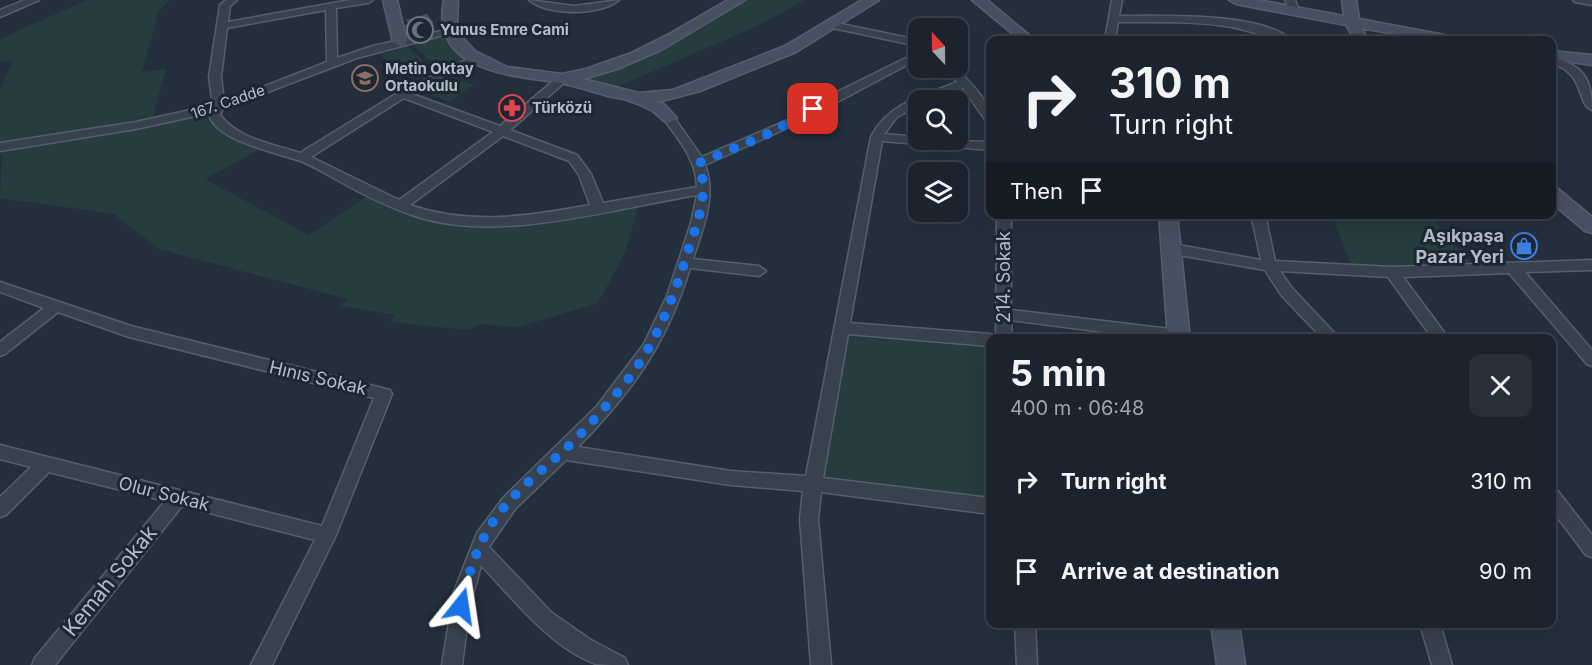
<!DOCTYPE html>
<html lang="en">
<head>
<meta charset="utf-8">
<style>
  :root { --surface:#1b232e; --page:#282f3a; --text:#f1f3f6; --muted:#a0a4aa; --line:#39404a }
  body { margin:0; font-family:Inter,sans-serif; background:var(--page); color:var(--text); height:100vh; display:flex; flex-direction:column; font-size:22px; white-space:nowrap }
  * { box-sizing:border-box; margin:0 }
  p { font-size:20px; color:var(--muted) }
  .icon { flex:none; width:33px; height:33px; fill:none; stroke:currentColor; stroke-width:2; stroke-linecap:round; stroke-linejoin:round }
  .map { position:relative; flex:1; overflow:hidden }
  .drawer { position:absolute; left:986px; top:334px; width:570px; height:294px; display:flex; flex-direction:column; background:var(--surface); border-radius:12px; box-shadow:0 6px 24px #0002,0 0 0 2px var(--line) }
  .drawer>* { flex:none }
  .hud { position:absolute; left:986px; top:36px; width:570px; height:183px; border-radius:12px; box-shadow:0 6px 24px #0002,0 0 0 2px var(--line); background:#1b232e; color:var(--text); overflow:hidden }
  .needle { width:39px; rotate:338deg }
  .controls { position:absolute; left:908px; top:18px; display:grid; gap:12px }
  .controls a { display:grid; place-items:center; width:60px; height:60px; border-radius:12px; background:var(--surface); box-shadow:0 6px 24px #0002,0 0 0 2px var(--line); font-size:30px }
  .pin { position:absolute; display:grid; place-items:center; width:51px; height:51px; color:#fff; margin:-26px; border-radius:12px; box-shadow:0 3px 9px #0006 }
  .me { position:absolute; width:66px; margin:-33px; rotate:15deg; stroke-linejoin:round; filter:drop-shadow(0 0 4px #0008) }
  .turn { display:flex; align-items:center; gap:21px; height:126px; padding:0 24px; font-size:27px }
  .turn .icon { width:78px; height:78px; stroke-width:2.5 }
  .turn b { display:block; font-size:42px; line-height:51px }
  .then { display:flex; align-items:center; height:57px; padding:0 24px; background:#0003; gap:12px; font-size:22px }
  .round { display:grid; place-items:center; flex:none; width:63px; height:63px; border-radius:12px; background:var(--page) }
  .head { display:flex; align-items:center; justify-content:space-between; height:102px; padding:0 24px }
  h1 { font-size:36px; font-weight:700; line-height:45px }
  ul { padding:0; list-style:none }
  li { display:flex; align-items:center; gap:18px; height:90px; padding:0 24px }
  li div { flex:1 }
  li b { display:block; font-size:22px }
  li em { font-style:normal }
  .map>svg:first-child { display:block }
  .green { fill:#263c3f }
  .building { fill:#455162 }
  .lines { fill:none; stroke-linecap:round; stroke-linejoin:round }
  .street-casing { stroke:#565f6c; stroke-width:3 }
  .secondary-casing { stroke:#565f6c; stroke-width:3 }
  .street { fill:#38414e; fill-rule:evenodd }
  .secondary { fill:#465061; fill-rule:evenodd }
  .route { stroke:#1a73e8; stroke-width:10; stroke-dasharray:0 18 }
  .labels { text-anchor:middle; stroke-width:6; stroke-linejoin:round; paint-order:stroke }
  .far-poi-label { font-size:15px; font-weight:bold; fill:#b4bcc9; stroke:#1d2633; text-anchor:start }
  .far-street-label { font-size:15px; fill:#b4bcc9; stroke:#1d2633 }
  .poi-label { font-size:18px; font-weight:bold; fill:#b4bcc9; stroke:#1d2633; text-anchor:end }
  .street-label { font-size:18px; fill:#b4bcc9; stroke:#1d2633 }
  .near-street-label { font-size:21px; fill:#b4bcc9; stroke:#1d2633 }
</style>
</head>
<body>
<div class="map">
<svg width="1592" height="665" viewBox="0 0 1592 665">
  <rect width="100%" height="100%" fill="#242f3e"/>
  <g class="green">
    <polygon points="87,0 170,0 159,10 142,72 166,69 151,123 219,107 219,123 266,146 205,179 309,235 373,192 400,206 467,223 640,201 625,253 598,303 518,327 479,324 468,330 391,322 394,315 341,306 347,299 159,249 114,214 0,198 2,147 0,147 0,90 13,60 0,62 0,39"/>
    <polygon points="738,0 805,0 753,28 605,92 562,79 603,71"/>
    <polygon points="450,32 476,58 443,73 410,42"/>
    <polygon points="407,46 428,65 400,75 381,55"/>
    <polygon points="456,79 473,85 449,102 432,95"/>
    <polygon points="1430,215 1477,270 1353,270 1334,220"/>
    <polygon points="841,328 990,340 990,506 813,484"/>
  </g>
  <polygon class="building" points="427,14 433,22 434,30 411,35 406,29 405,25 409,24 406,20"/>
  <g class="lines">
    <defs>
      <g id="street">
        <polygon points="25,0 39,0 0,17 0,10"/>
        <path d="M226 0H237L230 6 228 22 350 0H373L368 3 336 8 337 58 373 46 450 29 455 32 357 58 223 109 220 115C238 139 273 144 300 153L399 92 476 55 481 58 480 60 412 94 500 126 558 77H566V81L510 130 577 155 591 174 603 203 697 187C696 159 679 140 663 118L665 116H673L702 157 788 120 835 93 918 52V59L796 124 705 165C717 196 703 228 693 259L759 266 766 271 759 276 690 268C667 343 633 391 578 447L731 471 806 476 871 137C888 103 925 95 957 82L945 68H956C971 84 990 99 990 123L986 121 963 88 932 100H918V106L897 117 884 134 918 137V140L990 142V150L882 141 850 323 990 334 996 338 997 214H1011V310L1178 330 1183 332 1186 336 1184 339H1158L1011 320 1012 339H990V346L848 334 823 478 990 498V514L821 492 818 519 831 665H811L800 519 803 491 731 485 566 460 515 509 489 547 552 613 591 640 625 658 628 665C618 665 605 665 596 664 551 648 513 599 481 565L469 610 462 665H442L454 591 477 533 503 498 597 406 644 344 667 296 691 223 697 195C612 209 500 243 418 217 390 208 364 195 339 181 324 173 309 163 294 159 273 152 212 139 209 113L136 129 0 151V143L136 122 213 105 209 77 220 5ZM326 10 327 62 224 102 221 77 227 28ZM404 98 493 132 399 200 311 157ZM503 136 569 161 579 175 590 205C529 216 471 226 410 205Z"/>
        <path d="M529 0 574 6 619 0C600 16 548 16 529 0Z"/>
        <path d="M1112 0H1122L1119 16C1161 16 1261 12 1292 40 1276 42 1245 28 1225 26 1190 21 1154 22 1118 22L1115 40H1105Z"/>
        <polygon points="1285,0 1295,0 1299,11 1298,13 1290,13"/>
        <polygon points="1573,0 1592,0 1592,5 1575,2"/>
        <polygon points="832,22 918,40 918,46 828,27 827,25"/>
        <path d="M1551 57C1583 65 1592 78 1592 110 1576 104 1586 73 1551 63Z"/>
        <polygon points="1251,214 1265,214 1275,261 1392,267 1592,260 1592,270 1525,272 1592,350 1592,366 1587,364 1509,273 1403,277 1449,339 1433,339 1388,277 1280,271 1292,288 1340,339 1323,339 1282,296 1265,270 1173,254 1166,249 1173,244 1261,260"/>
        <polygon points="0,282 131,326 390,390 392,394 336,535 272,665 251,665 315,540 182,506 55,665 32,665 35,658 165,501 49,472 6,515 0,517 0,497 31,467 0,459 0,445 322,526 374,398 129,337 58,312 5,354 0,356 0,342 44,308 0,292"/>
        <polygon points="1551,487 1557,490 1592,535 1592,557 1586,555 1551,509"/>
        <polygon points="1015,624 1035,624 1037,665 1017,665"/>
        <polygon points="1420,624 1440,624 1452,665 1432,665"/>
      </g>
      <g id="secondary">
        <polygon points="383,0 397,0 407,42 405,45 400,46 393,42"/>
        <path d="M444 0H458L457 25 461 36 475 51 507 67 562 74 586 69 629 54 671 33 728 0H745L661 50 617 69 583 79 639 93 673 90 785 46 862 0H879L796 52 700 91 658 102 664 104 677 118 669 123C661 121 658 114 651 110 645 107 636 103 630 101 623 98 615 98 608 96 590 91 573 85 555 82 507 75 430 70 444 0Z"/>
        <polygon points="972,0 987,0 1035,40 1020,40"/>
        <polygon points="1229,0 1258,0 1344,16 1342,0 1356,0 1359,19 1450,36 1457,40 1429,40 1361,28 1369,40 1355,40 1346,25 1236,4"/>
        <polygon points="1551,51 1592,55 1592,65 1551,59"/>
        <polygon points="1551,186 1557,188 1592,217 1592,233 1585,231 1551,202"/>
        <polygon points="1159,214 1177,214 1190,339 1168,339"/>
        <polygon points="1211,624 1239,624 1245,665 1217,665"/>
      </g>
    </defs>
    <use href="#street" class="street-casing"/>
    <use href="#secondary" class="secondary-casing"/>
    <use href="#street" class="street"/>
    <use href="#secondary" class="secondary"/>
  </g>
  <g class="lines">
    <path class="route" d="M461 606C467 578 476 549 491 525 509 496 536 476 561 453 584 432 606 407 626 382 657 342 673 299 688 251 698 221 709 194 699 163L766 135 813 109"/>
  </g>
  <defs>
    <symbol id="mosque-ring" viewBox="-11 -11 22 22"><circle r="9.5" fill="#1d2633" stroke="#6b7280" stroke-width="1.5"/><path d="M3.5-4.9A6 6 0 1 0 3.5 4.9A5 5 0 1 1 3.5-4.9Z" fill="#6b7280"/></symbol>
    <symbol id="school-ring" viewBox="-11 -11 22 22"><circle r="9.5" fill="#1d2633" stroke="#8d6e63" stroke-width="1.5"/><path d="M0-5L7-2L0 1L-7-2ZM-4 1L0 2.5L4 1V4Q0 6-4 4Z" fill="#8d6e63"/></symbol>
    <symbol id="pharmacy-ring" viewBox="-11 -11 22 22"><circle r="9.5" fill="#1d2633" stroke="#e0444e" stroke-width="1.5"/><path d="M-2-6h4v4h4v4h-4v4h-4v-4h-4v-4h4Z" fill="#e0444e"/></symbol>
    <symbol id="shop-ring" viewBox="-11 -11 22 22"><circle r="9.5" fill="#1d2633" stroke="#3f7fe0" stroke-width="1.5"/><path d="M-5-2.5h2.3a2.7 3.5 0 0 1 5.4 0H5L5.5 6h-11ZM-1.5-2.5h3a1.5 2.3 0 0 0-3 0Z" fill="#3f7fe0"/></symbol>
  </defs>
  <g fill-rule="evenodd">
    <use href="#mosque-ring" x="405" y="15" width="30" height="30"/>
    <use href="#school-ring" x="350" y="63" width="30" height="30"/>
    <use href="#pharmacy-ring" x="497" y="93" width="30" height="30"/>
    <use href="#shop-ring" x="1509" y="231" width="30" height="30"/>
  </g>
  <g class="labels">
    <g class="far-poi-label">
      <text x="440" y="35">Yunus Emre Cami</text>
      <text x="385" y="74">Metin Oktay<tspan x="385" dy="17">Ortaokulu</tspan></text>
      <text x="532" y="113">Türközü</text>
    </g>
    <g class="far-street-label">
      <text transform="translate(228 102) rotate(-19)" y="5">167. Cadde</text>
    </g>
    <g class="poi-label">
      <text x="1504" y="242">Aşıkpaşa<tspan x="1504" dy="21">Pazar Yeri</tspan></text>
    </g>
    <g class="street-label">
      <text transform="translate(1004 277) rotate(-90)" y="6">214. Sokak</text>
      <text transform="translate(318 378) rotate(13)" y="6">Hınıs Sokak</text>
      <text transform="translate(164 494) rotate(14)" y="6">Olur Sokak</text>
    </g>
    <g class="near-street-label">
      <text transform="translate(110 581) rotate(-51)" y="7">Kemah Sokak</text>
    </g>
  </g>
</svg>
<div class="controls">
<a><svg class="needle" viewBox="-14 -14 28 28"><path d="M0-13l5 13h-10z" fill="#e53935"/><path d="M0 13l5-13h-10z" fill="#a0a4aa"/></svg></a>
<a><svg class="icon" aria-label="search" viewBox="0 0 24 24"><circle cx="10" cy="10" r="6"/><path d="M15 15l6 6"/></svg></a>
<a><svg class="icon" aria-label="layers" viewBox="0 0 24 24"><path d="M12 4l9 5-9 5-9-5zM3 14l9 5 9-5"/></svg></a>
</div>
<div class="pin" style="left:813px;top:109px;background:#d93025"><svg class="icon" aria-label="arrive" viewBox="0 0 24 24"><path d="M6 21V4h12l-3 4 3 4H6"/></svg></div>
<svg class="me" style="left:461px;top:606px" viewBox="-20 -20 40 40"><path d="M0-17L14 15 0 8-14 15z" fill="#1a73e8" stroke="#fff" stroke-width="4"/></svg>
<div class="hud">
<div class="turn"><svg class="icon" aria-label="right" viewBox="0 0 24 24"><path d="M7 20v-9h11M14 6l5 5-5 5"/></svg><div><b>310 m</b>Turn right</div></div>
<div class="then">Then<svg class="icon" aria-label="arrive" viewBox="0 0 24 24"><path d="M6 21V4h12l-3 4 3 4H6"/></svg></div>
</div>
<section class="drawer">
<div class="head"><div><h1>5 min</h1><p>400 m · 06:48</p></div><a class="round"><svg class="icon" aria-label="close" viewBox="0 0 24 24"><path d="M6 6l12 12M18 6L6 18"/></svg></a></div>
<ul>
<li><svg class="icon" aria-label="right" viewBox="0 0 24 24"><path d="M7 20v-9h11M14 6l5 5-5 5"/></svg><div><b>Turn right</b></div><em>310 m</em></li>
<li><svg class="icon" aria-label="arrive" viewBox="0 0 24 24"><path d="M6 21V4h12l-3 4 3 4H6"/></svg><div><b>Arrive at destination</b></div><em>90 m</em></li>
</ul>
</section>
</div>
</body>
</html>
